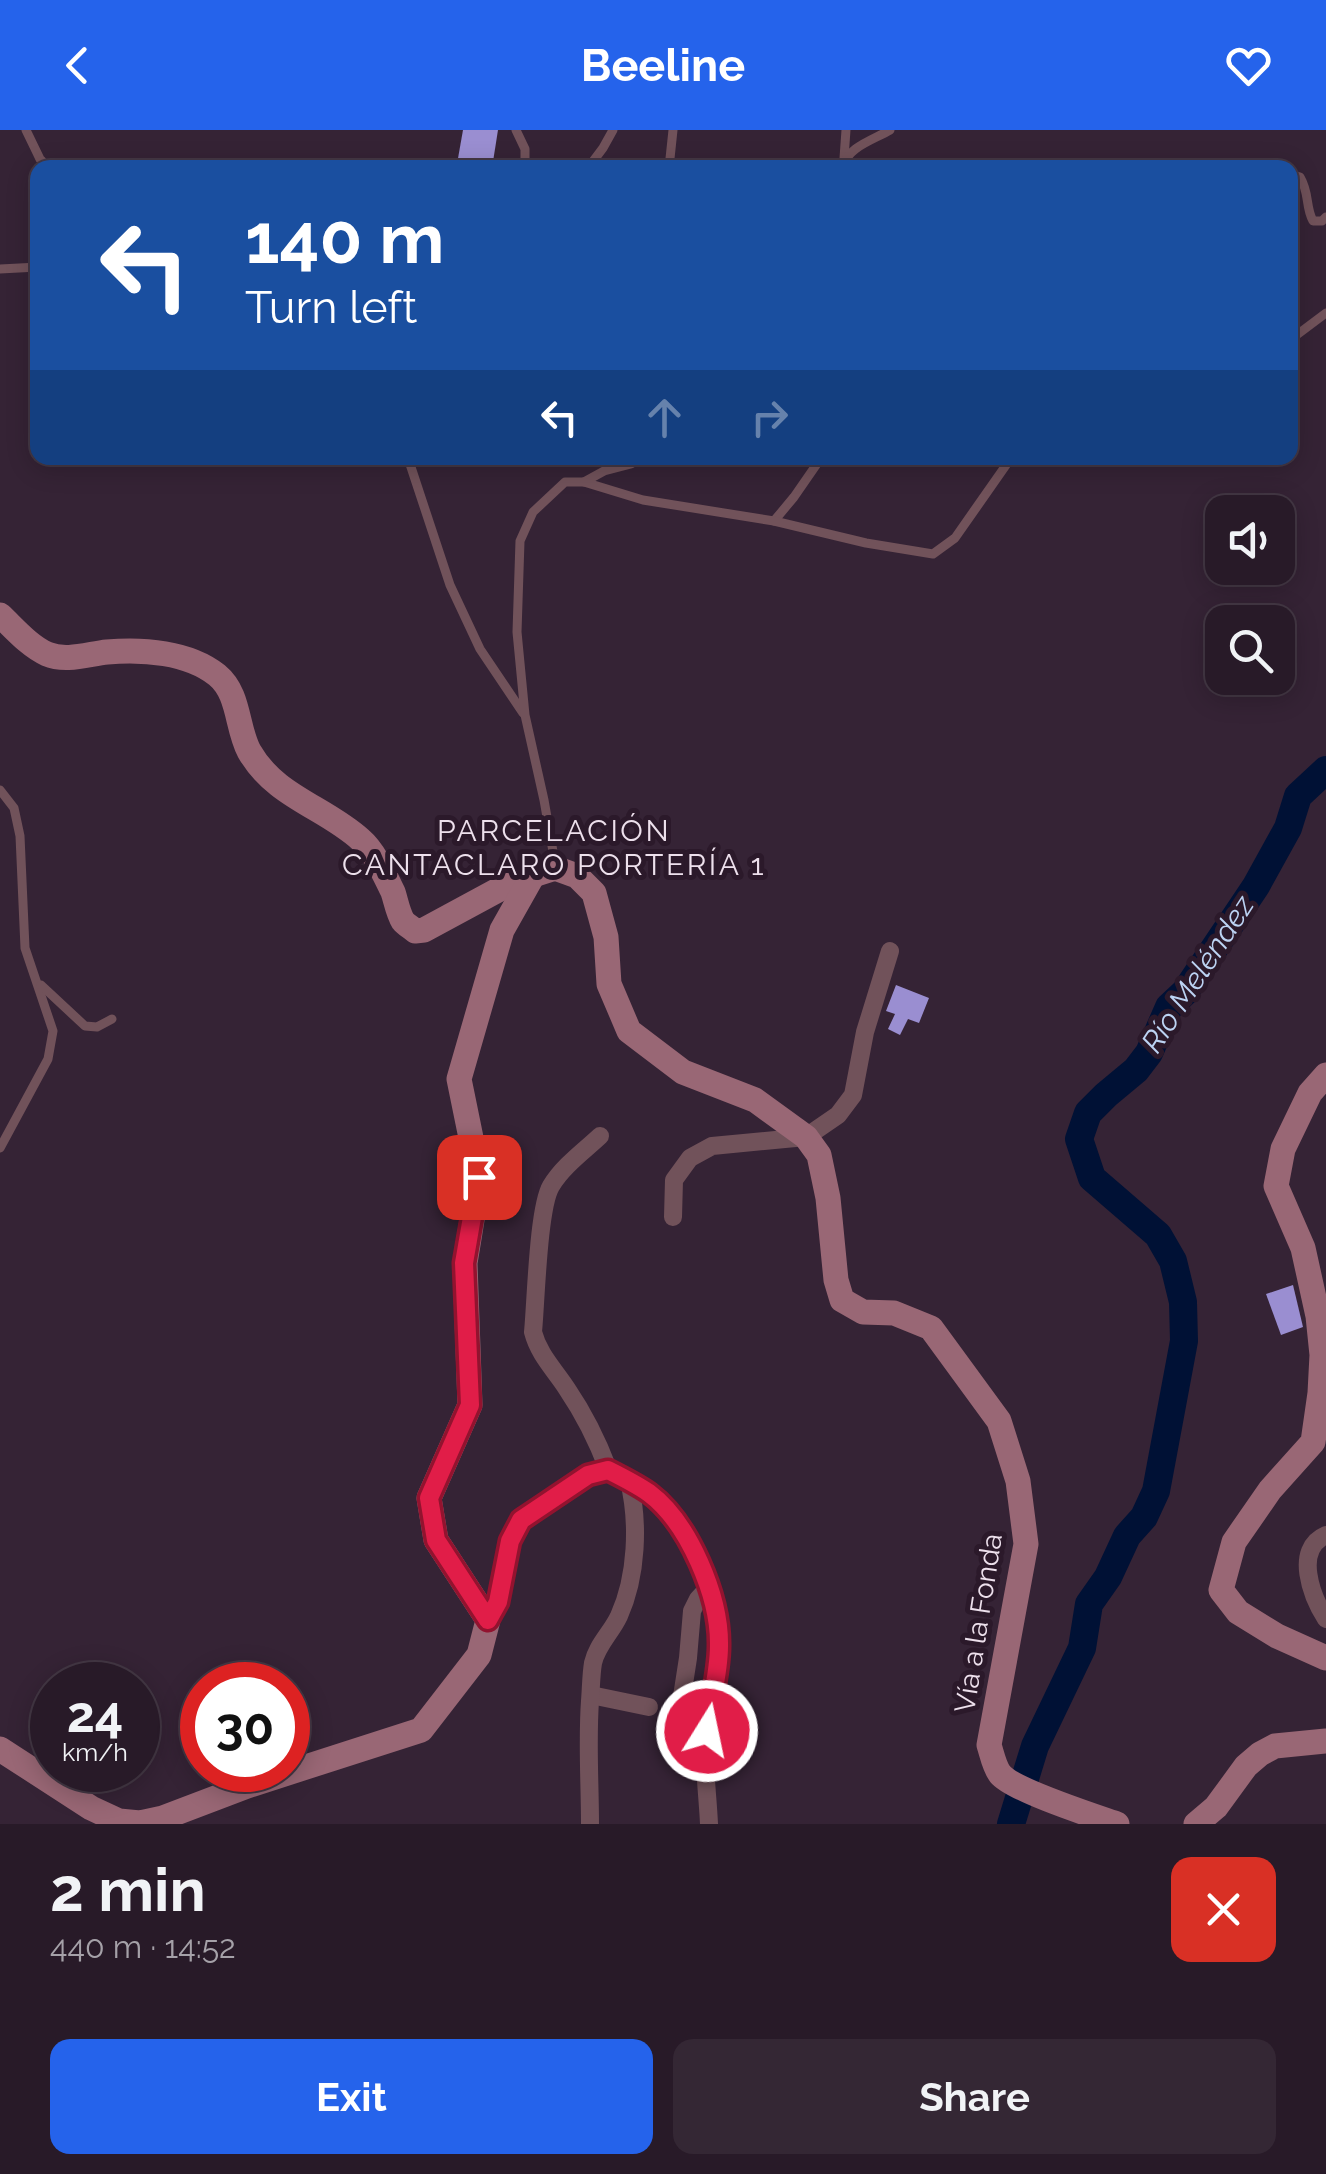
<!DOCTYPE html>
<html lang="en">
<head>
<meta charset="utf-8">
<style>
  :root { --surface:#281a28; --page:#342734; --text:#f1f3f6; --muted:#a5a1a8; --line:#443845; --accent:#2563eb }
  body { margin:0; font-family:Raleway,sans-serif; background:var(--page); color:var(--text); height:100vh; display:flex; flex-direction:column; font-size:38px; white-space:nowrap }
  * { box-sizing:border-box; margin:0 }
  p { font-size:32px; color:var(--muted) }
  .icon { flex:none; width:55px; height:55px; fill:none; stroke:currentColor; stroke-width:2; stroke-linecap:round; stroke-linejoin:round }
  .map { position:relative; height:1694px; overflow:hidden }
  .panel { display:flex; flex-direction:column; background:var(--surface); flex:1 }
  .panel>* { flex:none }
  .guide { position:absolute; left:30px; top:30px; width:1268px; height:305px; border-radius:20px; box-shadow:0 5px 25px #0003,0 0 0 2px var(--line); background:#1a4fa0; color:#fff; overflow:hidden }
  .controls { position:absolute; left:1205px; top:365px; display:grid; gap:20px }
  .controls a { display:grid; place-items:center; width:90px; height:90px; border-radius:20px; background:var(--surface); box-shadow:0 5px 25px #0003,0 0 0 2px var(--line); font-size:50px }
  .speed { position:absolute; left:30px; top:1532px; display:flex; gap:20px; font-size:50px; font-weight:700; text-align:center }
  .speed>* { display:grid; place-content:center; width:130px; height:130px; border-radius:50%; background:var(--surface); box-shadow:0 5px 25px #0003,0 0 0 2px var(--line); line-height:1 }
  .speed small { font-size:25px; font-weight:400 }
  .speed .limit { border:15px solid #d22; background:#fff; color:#111 }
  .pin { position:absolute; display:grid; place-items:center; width:85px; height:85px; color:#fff; margin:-42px; border-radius:20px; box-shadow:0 5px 15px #0006 }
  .me { position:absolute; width:110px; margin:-55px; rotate:10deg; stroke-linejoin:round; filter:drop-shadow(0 0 8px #0008) }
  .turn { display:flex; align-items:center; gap:35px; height:210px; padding:0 50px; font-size:45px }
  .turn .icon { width:130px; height:130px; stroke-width:2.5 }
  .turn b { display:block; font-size:70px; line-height:85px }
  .lanes { display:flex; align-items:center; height:95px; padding:0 50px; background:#0003; justify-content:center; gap:50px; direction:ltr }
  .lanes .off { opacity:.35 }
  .round { display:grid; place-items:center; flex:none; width:105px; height:105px; border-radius:20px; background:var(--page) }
  .headline { display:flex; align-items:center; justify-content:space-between; height:170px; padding:0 50px }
  h1 { font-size:60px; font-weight:700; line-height:75px }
  .button { display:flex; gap:20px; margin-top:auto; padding:20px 50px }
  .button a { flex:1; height:115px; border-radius:20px; background:var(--accent); color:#fff; font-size:40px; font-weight:700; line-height:115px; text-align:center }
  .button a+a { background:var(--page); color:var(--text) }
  header { display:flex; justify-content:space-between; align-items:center; height:130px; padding:0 50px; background:var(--accent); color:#fff; font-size:45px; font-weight:700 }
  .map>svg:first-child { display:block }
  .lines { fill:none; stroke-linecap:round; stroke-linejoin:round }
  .river { stroke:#001135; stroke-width:28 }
  .building { fill:#9a8ed1 }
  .lane { stroke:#71525a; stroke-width:9 }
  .street { stroke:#71525a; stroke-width:18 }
  .secondary { stroke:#996775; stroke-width:25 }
  .route-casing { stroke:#92132f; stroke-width:25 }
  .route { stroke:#e11d48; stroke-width:18 }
  .labels { text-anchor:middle; stroke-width:10; stroke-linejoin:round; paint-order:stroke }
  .street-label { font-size:28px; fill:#ede0ec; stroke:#2b192a }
  .neighbourhood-label { font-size:30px; letter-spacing:2.5px; fill:#ede0ec; stroke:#2b192a }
  .water-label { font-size:30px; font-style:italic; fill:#bcd3f3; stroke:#2b192a }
</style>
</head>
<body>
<header><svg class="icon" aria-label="back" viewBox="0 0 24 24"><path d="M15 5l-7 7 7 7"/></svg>Beeline<svg class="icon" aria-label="heart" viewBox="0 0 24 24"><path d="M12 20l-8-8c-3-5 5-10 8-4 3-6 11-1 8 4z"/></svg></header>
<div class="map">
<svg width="1326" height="1694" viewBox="0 0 1326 1694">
  <rect width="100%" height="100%" fill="#352335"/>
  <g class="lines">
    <polyline class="river" points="1011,1694 1035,1616 1082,1518 1089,1474 1108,1447 1127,1406 1144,1387 1156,1361 1184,1211 1183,1172 1173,1131 1158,1105 1092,1048 1079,1009 1088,983 1106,965 1136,940 1149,923 1169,877 1185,862 1256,756 1288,698 1298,666 1326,640"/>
  </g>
  <g class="building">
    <polygon points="463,0 498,0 492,38 457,34"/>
    <polygon points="896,855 929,868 919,893 908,889 900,905 888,899 895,884 886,881"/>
    <polygon points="1293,1155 1303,1197 1281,1205 1266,1164"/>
  </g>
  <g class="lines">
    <g class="lane">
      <polyline points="26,0 40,29 49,38"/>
      <polyline points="516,0 525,19 525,38"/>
      <polyline points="844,28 846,0"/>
      <polyline points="588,38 603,18 613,0"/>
      <polyline points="669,38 673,0"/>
      <path d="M842 38C847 17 873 10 890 0"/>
      <path d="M1290 44 1300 47C1310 64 1305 76 1313 91H1322L1326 87"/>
      <polyline points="0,139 38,137"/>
      <polyline points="1290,210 1326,183"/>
      <polyline points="408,328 450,455 480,519 523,583"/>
      <polyline points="584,352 604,341 631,334 640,328"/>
      <polyline points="774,391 794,367 821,328"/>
      <polyline points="0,660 14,678 20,706 25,818 53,901 48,929 0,1018"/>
      <polyline points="555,733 544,670 525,585 517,502 520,411 533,382 565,352 584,352 643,370 774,391 866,413 933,424 955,408 1011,328"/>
      <polyline points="41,855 85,896 97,897 112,889"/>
    </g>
    <g class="street">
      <path d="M600 1006C584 1021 563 1036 551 1056 538 1078 536 1172 533 1202 539 1225 554 1239 567 1259 584 1284 597 1310 608 1339"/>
      <polyline points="673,1087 674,1050 690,1028 712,1016 806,1007 838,985 853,965 865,902 890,821"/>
      <path d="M1326 1405C1293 1419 1312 1467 1326 1489"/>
      <path d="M488 1490 498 1472 511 1411 521 1390 588 1345 608 1339C623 1347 641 1355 654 1367 683 1395 708 1440 717 1480 721 1500 720 1522 718 1541 714 1569 705 1596 705 1625 705 1648 708 1671 709 1694"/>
      <polyline points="591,1565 649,1577"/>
      <polyline points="674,1618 688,1528 692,1481 698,1469 709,1457"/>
      <path d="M590 1694C590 1653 587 1612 590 1571 591 1559 591 1545 593 1533 597 1515 611 1503 619 1486 637 1446 639 1393 629 1351"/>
    </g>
    <g class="secondary">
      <path d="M0 485C14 498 29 516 47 524 66 532 88 524 107 522 143 519 188 522 217 545 240 564 236 596 249 621 275 667 325 677 361 710 375 722 385 746 393 762 396 771 398 783 403 791 406 795 411 797 415 801L424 800 509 754 533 745 555 738 577 746 594 763 606 807 609 854 629 901 683 942 755 970 806 1007 819 1025 828 1068 836 1150 842 1170 863 1182 894 1183 931 1198 999 1291 1018 1351 1026 1414 989 1615C992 1624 994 1636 1000 1644 1013 1660 1094 1686 1117 1694"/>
      <polyline points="1326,945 1310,963 1283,1019 1276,1056 1303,1118 1318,1186 1322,1225 1320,1263 1313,1312 1270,1360 1234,1412 1221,1460 1238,1482 1277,1506 1326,1528"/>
      <polyline points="0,1619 91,1678 119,1691 140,1693 163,1688 247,1656 421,1600 479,1525 488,1490 436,1410 429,1368 470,1275 465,1133 479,1047 459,949 502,800 533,745"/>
      <polyline points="1196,1694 1216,1677 1246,1636 1260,1624 1275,1616 1326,1611"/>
    </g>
  </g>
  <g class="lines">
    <defs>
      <path id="route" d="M479 1047 464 1133 470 1275 429 1368 436 1410 488 1490 498 1472 510 1411 521 1390 588 1345 608 1340C622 1347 636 1354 649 1363 689 1393 720 1467 719 1516 719 1545 710 1572 707 1601"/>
    </defs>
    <use href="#route" class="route-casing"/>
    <use href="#route" class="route"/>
  </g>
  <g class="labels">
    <g class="street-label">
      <text transform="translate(978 1493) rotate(-81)" y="10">Vía a la Fonda</text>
    </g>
    <g class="neighbourhood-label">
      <text x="554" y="711">PARCELACIÓN<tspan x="554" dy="34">CANTACLARO PORTERÍA 1</tspan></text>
    </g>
    <g class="water-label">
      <text transform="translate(1198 844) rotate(-57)" y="10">Río Meléndez</text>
    </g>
  </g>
</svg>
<div class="controls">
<a><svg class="icon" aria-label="sound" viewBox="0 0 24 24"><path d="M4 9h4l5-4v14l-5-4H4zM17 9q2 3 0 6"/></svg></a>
<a><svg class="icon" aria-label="search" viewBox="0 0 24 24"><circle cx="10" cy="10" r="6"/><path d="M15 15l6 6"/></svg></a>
</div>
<div class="speed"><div>24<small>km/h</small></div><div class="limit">30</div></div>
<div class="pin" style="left:479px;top:1047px;background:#d93025"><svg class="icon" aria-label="arrive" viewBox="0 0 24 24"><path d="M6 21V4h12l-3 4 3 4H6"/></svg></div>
<svg class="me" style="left:707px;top:1601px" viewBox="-20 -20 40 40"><circle r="17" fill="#e11d48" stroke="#fff" stroke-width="3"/><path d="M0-11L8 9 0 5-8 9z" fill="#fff"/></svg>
<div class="guide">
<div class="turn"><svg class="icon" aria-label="left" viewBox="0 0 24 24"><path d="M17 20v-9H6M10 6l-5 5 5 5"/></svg><div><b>140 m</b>Turn left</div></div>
<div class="lanes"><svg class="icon" aria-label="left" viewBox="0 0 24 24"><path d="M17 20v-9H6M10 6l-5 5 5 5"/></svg><svg class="icon off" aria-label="ahead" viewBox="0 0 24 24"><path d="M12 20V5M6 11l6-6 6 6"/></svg><svg class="icon off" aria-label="right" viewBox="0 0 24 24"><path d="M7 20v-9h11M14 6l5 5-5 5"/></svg></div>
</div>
</div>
<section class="panel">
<div class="headline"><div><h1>2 min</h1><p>440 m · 14:52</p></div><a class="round" style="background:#d93025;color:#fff"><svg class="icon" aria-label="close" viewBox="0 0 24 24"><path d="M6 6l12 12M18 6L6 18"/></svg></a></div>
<div class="button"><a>Exit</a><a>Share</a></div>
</section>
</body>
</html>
